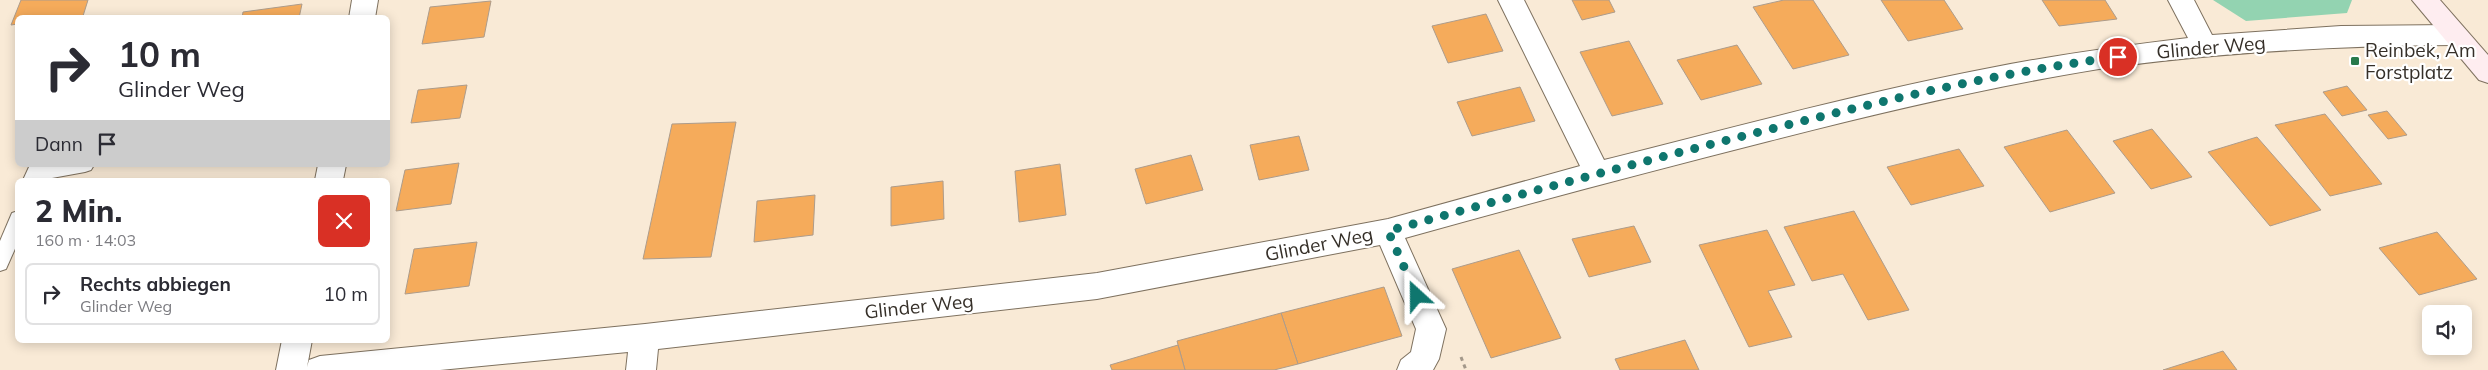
<!DOCTYPE html>
<html lang="de">
<head>
<meta charset="utf-8">
<style>
  :root { --surface:#fff; --page:#f2f2f3; --text:#2b2b33; --muted:#7c7c81; --line:#e1e1e2 }
  body { margin:0; font-family:Mulish,sans-serif; background:var(--page); color:var(--text); height:100vh; display:flex; flex-direction:column; font-size:19px; white-space:nowrap }
  * { box-sizing:border-box; margin:0 }
  p { font-size:16px; color:var(--muted) }
  .icon { flex:none; width:28px; height:28px; fill:none; stroke:currentColor; stroke-width:2; stroke-linecap:round; stroke-linejoin:round }
  .map { position:relative; flex:1; overflow:hidden }
  .side { position:absolute; left:15px; top:178px; width:375px; height:165px; display:flex; flex-direction:column; background:var(--surface); border-radius:8px; box-shadow:0 2px 12px #0003 }
  .side>* { flex:none }
  .hud { position:absolute; left:15px; top:15px; width:375px; height:152px; border-radius:8px; box-shadow:0 2px 12px #0003; background:#fff; color:var(--text); overflow:hidden }
  .tools { position:absolute; left:2422px; top:305px; display:grid; gap:10px }
  .tools a { display:grid; place-items:center; width:50px; height:50px; border-radius:8px; background:var(--surface); box-shadow:0 2px 12px #0003; font-size:25px }
  .pin { position:absolute; display:grid; place-items:center; width:42px; height:42px; color:#fff; margin:-21px; border:2px solid #fff; border-radius:50%; box-shadow:0 1px 5px #0007 }
  .me { position:absolute; width:55px; margin:-28px; rotate:336deg; stroke-linejoin:round; filter:drop-shadow(0 0 4px #0008) }
  .turn { display:flex; align-items:center; gap:18px; height:105px; padding:0 20px; font-size:22px }
  .turn .icon { width:65px; height:65px; stroke-width:2.5 }
  .turn b { display:block; font-size:35px; line-height:42px }
  .then { display:flex; align-items:center; height:48px; padding:0 20px; background:#0003; gap:10px; font-size:19px }
  .round { display:grid; place-items:center; flex:none; width:52px; height:52px; border-radius:8px; background:var(--page) }
  .head { display:flex; align-items:center; justify-content:space-between; height:85px; padding:0 20px }
  h1 { font-size:30px; font-weight:800; line-height:38px }
  ul { padding:0; list-style:none }
  li { display:flex; align-items:center; gap:15px; height:62px; margin:0 10px 8px; padding:0 10px; border:2px solid var(--line); border-radius:8px }
  li div { flex:1 }
  li b { display:block; font-size:19px }
  li em { font-style:normal }
  .map>svg:first-child { display:block }
  .green { fill:#93d3b1 }
  .building { fill:#f5ab5b; stroke:#ad9c8b }
  .lines { fill:none; stroke-linecap:round; stroke-linejoin:round }
  .service-casing { stroke:#7e715f; stroke-width:2 }
  .minor-casing { stroke:#7e715f; stroke-width:2 }
  .secondary-casing { stroke:#7e715f; stroke-width:2 }
  .path { stroke:#a3988a; stroke-width:3; stroke-dasharray:4 4; stroke-linecap:butt }
  .service { fill:#fff; fill-rule:evenodd }
  .minor { fill:#fff; fill-rule:evenodd }
  .secondary { fill:#feedf0; fill-rule:evenodd }
  .route { stroke:#0f766e; stroke-width:9; stroke-dasharray:0 16.2 }
  .poi-dot { fill:#287a4c; stroke:#fff; stroke-width:2 }
  .labels { text-anchor:middle; stroke-width:4.5; stroke-linejoin:round; paint-order:stroke }
  .street-label { font-size:19px; fill:#352f28; stroke:#fff }
  .poi-label { font-size:19px; fill:#352f28; stroke:#fff; text-anchor:start }
</style>
</head>
<body>
<div class="map">
<svg width="2488" height="370" viewBox="0 0 2488 370">
  <rect width="100%" height="100%" fill="#f9ead6"/>
  <polygon class="green" points="2213,0 2352,0 2347,13 2246,21"/>
  <g class="building">
    <polygon points="21,0 88,0 83,16 18,18 18,24 11,25"/>
    <polygon points="1572,0 1609,0 1615,12 1582,20"/>
    <polygon points="1784,0 1813,0 1849,55 1793,69 1753,7"/>
    <polygon points="1881,0 1944,0 1963,29 1908,41"/>
    <polygon points="2042,0 2105,0 2117,19 2059,26"/>
    <polygon points="491,1 484,37 422,44 430,7"/>
    <polygon points="302,4 299,18 242,18 243,12"/>
    <polygon points="1486,14 1503,51 1448,63 1432,26"/>
    <polygon points="1629,41 1663,104 1612,116 1580,52"/>
    <polygon points="1737,45 1762,84 1701,100 1677,60"/>
    <polygon points="467,85 460,118 411,123 418,90"/>
    <polygon points="2347,86 2367,110 2342,116 2323,92"/>
    <polygon points="1520,87 1535,121 1472,136 1457,102"/>
    <polygon points="2387,111 2407,135 2388,139 2368,115"/>
    <polygon points="2325,114 2382,184 2330,196 2275,125"/>
    <polygon points="736,122 711,257 643,259 672,124"/>
    <polygon points="2152,129 2192,177 2151,189 2113,141"/>
    <polygon points="2067,130 2115,193 2050,212 2004,147"/>
    <polygon points="1299,136 1309,170 1259,180 1250,145"/>
    <polygon points="2257,137 2321,210 2270,226 2208,152"/>
    <polygon points="1959,149 1984,186 1911,205 1887,167"/>
    <polygon points="1191,155 1203,190 1146,204 1135,169"/>
    <polygon points="459,163 451,204 396,211 405,170"/>
    <polygon points="1060,164 1066,215 1019,222 1015,171"/>
    <polygon points="943,181 944,219 891,226 891,187"/>
    <polygon points="815,195 813,235 754,242 757,201"/>
    <polygon points="1854,211 1909,310 1868,320 1843,274 1812,281 1784,227"/>
    <polygon points="1634,226 1651,262 1589,277 1572,239"/>
    <polygon points="1767,230 1795,285 1768,291 1792,337 1749,347 1699,245"/>
    <polygon points="2437,232 2477,279 2419,295 2379,248"/>
    <polygon points="477,242 469,286 405,294 414,249"/>
    <polygon points="1519,250 1561,338 1491,358 1452,269"/>
    <polygon points="1384,287 1402,336 1298,364 1281,313"/>
    <polygon points="1281,313 1298,364 1274,370 1185,370 1177,341"/>
    <polygon points="1685,340 1699,370 1620,370 1615,359"/>
    <polygon points="1178,345 1185,370 1112,370 1110,365"/>
    <polygon points="2223,351 2237,370 2163,370"/>
  </g>
  <g class="lines">
    <defs>
      <g id="service">
        <polygon points="34,165 94,165 91,170 85,172 41,180 23,180 29,167"/>
        <polygon points="18,211 18,242 6,269 0,271 0,241 12,213"/>
      </g>
      <g id="minor">
        <polygon points="352,0 378,0 375,18 349,18"/>
        <path d="M1498 0H1524L1604 160C1732 128 1860 93 1990 68 2055 55 2122 46 2188 38L2168 0H2194L2212 35 2341 26 2453 25 2462 28 2466 35 2462 42 2453 45C2335 46 2217 52 2099 69 1988 87 1878 113 1769 141 1647 172 1526 204 1405 238L1446 329 1439 359 1433 370H1397L1401 360 1411 352 1416 329 1380 245 1097 299 658 349 656 370H626L628 352 440 370H276L282 340H312L307 367 309 360 320 356 645 324 1097 273 1388 219 1580 166Z"/>
        <polygon points="318,165 346,165 343,180 315,180"/>
      </g>
      <polygon id="secondary" points="2412,0 2440,0 2488,55 2488,83 2479,80"/>
    </defs>
    <use href="#service" class="service-casing"/>
    <use href="#minor" class="minor-casing"/>
    <use href="#secondary" class="secondary-casing"/>
    <polyline class="path" points="1461,357 1466,370"/>
    <use href="#service" class="service"/>
    <use href="#minor" class="minor"/>
    <use href="#secondary" class="secondary"/>
  </g>
  <g class="lines">
    <path class="route" d="M1417 296 1388 231C1514 196 1640 162 1767 130 1883 101 1999 72 2118 57"/>
  </g>
  <rect class="poi-dot" x="2350" y="56" width="10" height="10" rx="2.5"/>
  <g class="labels">
    <g class="street-label">
      <text transform="translate(2211 47) rotate(-5)" y="7">Glinder Weg</text>
      <text transform="translate(1319 244) rotate(-11)" y="7">Glinder Weg</text>
      <text transform="translate(919 306) rotate(-6)" y="7">Glinder Weg</text>
    </g>
    <g class="poi-label">
      <text x="2365" y="57">Reinbek, Am<tspan x="2365" dy="22">Forstplatz</tspan></text>
    </g>
  </g>
</svg>
<div class="tools">
<a><svg class="icon" aria-label="sound" viewBox="0 0 24 24"><path d="M4 9h4l5-4v14l-5-4H4zM17 9q2 3 0 6"/></svg></a>
</div>
<div class="pin" style="left:2118px;top:57px;background:#d93025"><svg class="icon" aria-label="arrive" viewBox="0 0 24 24"><path d="M6 21V4h12l-3 4 3 4H6"/></svg></div>
<svg class="me" style="left:1417px;top:296px" viewBox="-20 -20 40 40"><path d="M0-17L14 15 0 8-14 15z" fill="#0f766e" stroke="#fff" stroke-width="4"/></svg>
<div class="hud">
<div class="turn"><svg class="icon" aria-label="right" viewBox="0 0 24 24"><path d="M7 20v-9h11M14 6l5 5-5 5"/></svg><div><b>10 m</b>Glinder Weg</div></div>
<div class="then">Dann<svg class="icon" aria-label="arrive" viewBox="0 0 24 24"><path d="M6 21V4h12l-3 4 3 4H6"/></svg></div>
</div>
<section class="side">
<div class="head"><div><h1>2 Min.</h1><p>160 m · 14:03</p></div><a class="round" style="background:#d93025;color:#fff"><svg class="icon" aria-label="close" viewBox="0 0 24 24"><path d="M6 6l12 12M18 6L6 18"/></svg></a></div>
<ul>
<li><svg class="icon" aria-label="right" viewBox="0 0 24 24"><path d="M7 20v-9h11M14 6l5 5-5 5"/></svg><div><b>Rechts abbiegen</b><p>Glinder Weg</p></div><em>10 m</em></li>
</ul>
</section>
</div>
</body>
</html>
